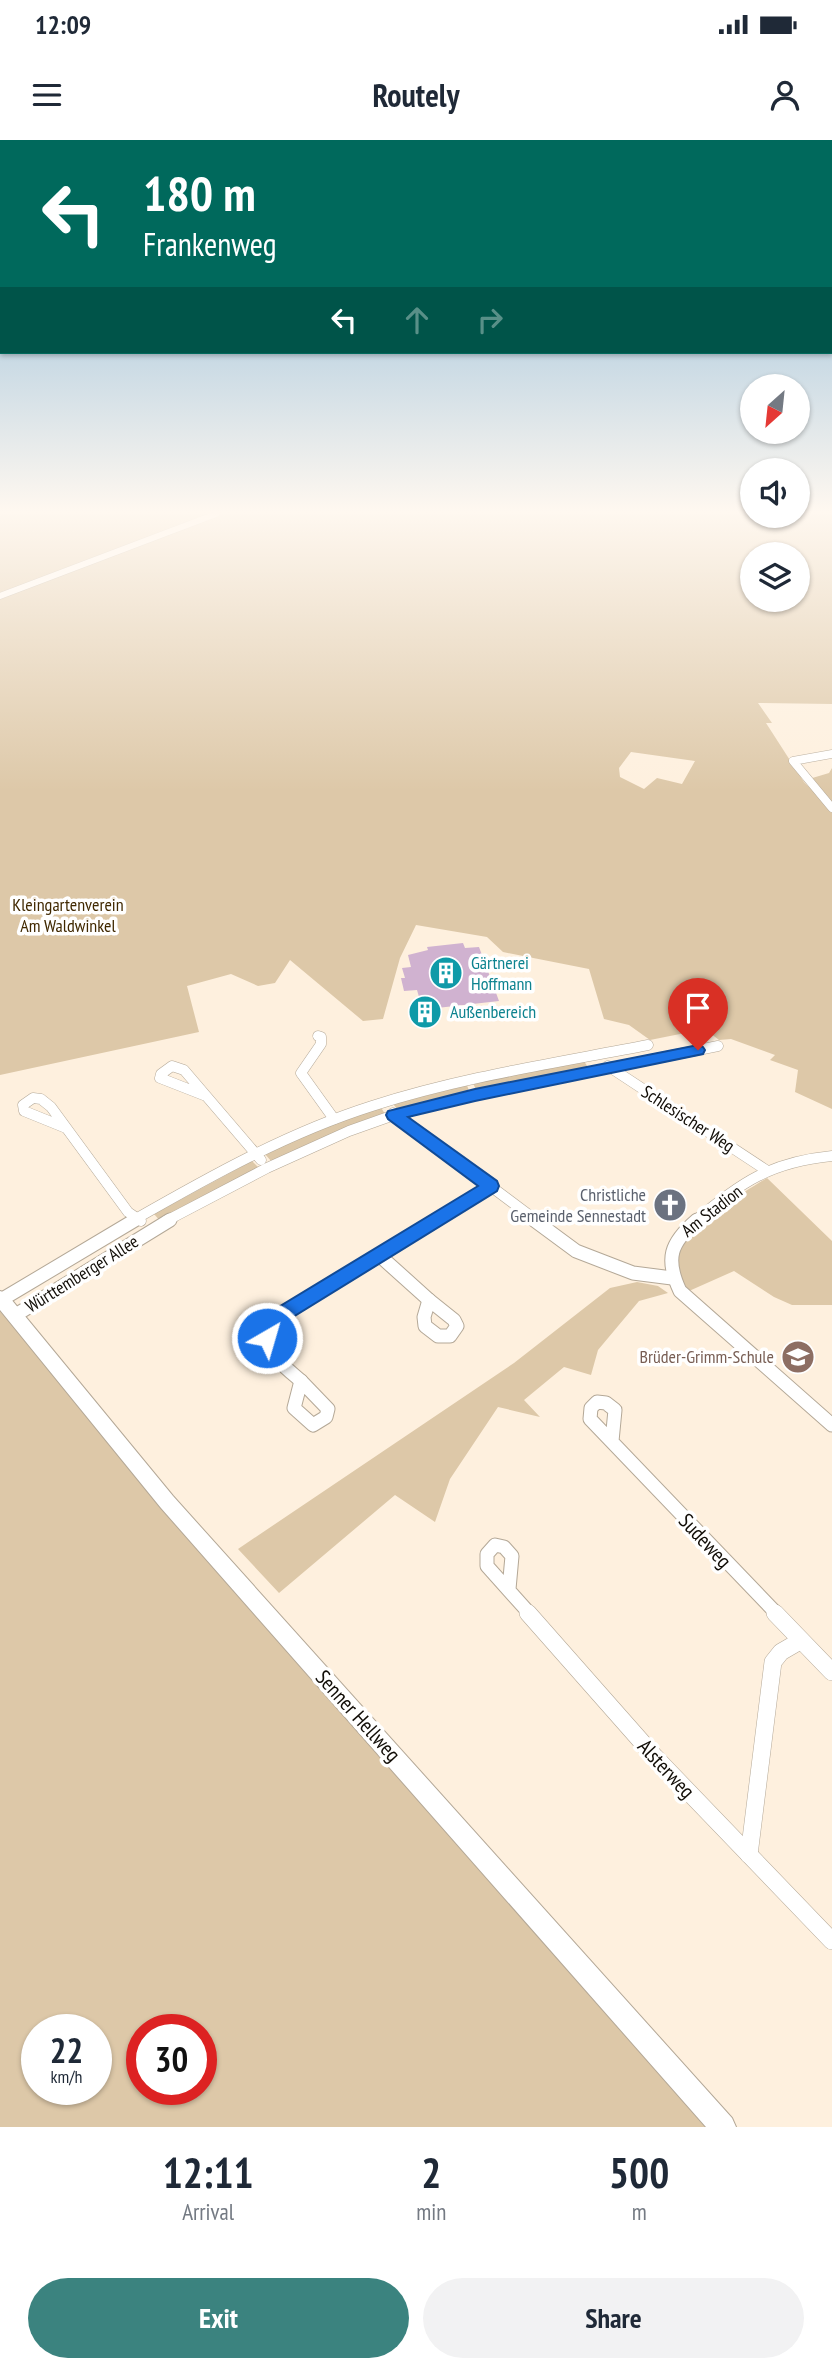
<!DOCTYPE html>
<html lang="en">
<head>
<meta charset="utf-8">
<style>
  :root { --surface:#fff; --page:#f2f2f3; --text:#1f2937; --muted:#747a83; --accent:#3b837f }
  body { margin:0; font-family:"PT Sans Narrow",sans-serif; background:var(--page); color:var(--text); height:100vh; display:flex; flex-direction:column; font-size:26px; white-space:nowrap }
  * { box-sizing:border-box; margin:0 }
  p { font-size:23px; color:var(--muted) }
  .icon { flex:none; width:38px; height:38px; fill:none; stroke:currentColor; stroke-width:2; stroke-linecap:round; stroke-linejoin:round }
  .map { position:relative; height:1987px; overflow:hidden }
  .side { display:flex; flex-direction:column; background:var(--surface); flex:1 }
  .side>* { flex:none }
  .guide { position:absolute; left:0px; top:0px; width:833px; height:214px; box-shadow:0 2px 5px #0004; background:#00695c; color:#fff; overflow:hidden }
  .needle { width:46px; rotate:207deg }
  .fabs { position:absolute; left:740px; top:234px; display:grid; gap:14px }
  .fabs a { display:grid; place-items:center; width:70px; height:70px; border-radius:50%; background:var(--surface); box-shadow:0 2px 5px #0004; font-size:35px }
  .speed { position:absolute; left:21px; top:1874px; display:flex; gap:14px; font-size:35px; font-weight:700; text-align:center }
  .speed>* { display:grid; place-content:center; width:91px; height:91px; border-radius:50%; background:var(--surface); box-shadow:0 2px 5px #0004; line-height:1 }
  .speed small { font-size:18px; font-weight:400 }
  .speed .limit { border:10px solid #d22; background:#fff; color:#111 }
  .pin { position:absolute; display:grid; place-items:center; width:60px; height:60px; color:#fff; margin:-72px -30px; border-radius:50% 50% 50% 0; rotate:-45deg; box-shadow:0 0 7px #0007 }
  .pin .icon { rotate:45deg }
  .me { position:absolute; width:77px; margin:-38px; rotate:38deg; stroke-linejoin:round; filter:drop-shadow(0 0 5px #0008) }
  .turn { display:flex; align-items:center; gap:24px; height:147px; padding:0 28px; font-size:32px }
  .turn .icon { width:91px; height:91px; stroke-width:2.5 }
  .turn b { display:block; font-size:49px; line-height:60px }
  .lanes { display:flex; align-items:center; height:66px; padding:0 28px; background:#0003; justify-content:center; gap:35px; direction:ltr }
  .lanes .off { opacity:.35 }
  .eta { display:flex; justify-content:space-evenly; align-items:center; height:119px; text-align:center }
  .eta b { font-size:42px; font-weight:800; line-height:49px }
  .button { display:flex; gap:14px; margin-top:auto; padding:14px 28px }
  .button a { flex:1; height:80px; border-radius:42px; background:var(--accent); color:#fff; font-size:28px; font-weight:800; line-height:80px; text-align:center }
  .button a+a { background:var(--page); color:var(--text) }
  .status { display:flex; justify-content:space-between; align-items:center; height:49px; padding:0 35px; background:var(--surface); direction:ltr }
  .status svg { height:19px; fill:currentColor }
  header { display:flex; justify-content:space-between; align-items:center; height:91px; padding:0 28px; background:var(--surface); font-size:32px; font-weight:800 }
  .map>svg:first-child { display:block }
  .green { fill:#ddc8a8; fill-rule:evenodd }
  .building { fill:#d0b2d0 }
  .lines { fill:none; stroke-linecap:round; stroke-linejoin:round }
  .minor-far4-casing { stroke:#b4a897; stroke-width:7 }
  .minor-far3-casing { stroke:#b4a897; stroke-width:9 }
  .minor-far2-casing { stroke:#b4a897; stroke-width:11 }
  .minor-far1-casing { stroke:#b4a897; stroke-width:15 }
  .minor-casing { stroke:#b4a897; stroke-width:18 }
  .tertiary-casing { stroke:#b4a897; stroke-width:2 }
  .minor-far4 { stroke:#fff; stroke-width:6 }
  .minor-far3 { stroke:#fff; stroke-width:8 }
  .minor-far2 { stroke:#fff; stroke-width:10 }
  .minor-far1 { stroke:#fff; stroke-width:13 }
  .minor { stroke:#fff; stroke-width:17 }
  .tertiary { fill:#fff; fill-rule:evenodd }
  .route { fill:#1a73e8; stroke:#114b97; stroke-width:2 }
  .labels { text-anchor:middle; stroke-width:7; stroke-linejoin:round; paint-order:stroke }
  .park-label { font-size:18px; fill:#402800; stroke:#fff }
  .culture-label { font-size:18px; fill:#0d838f; stroke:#fff; text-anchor:start }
  .street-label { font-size:18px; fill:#110d07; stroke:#fff }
  .worship-label { font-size:18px; fill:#5b616d; stroke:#fff; text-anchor:end }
  .education-label { font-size:18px; fill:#785e54; stroke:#fff; text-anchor:end }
  .near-street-label { font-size:21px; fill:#110d07; stroke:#fff }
</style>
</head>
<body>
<div class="status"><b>12:09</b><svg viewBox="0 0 49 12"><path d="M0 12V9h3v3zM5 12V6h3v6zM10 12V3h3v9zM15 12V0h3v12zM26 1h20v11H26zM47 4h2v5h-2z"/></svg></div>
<header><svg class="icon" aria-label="menu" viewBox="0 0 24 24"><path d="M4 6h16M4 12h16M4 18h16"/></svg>Routely<svg class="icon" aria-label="person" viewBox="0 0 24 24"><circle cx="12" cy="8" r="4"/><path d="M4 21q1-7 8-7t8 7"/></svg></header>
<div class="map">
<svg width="832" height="1987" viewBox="0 0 832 1987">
  <rect width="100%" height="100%" fill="#fef0de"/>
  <g class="green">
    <polygon points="0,374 215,374 0,455"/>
    <path d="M221 374H752V376L832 374V564L758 563 772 583H766L804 642 822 660 809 639 829 633 832 628V969L795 952 798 930 770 920 775 915 731 899 719 900 705 889 650 900 629 885 604 879 589 829 503 812 487 797 416 785 400 818 383 879 363 881 290 820 275 843 258 846 231 834 187 846 199 892 0 935V457ZM752 415H798V460H752ZM631 612 695 621 682 644 657 638 644 649 620 637 619 628Z"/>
    <polygon points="584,921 589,929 477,952 473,943"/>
    <polygon points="467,945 470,954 398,970 393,964"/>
    <polygon points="380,966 385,974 332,994 271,1021 265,1014 301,997"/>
    <polygon points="252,1021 259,1028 161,1082 154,1074"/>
    <path d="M767 1038 832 1101V1165H792L774 1157 734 1131 689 1151C679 1138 674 1119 682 1105 695 1082 745 1051 767 1038Z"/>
    <polygon points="637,1142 658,1146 668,1153 639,1161 598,1210 591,1235 564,1227 524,1260 540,1277 498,1267 450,1339 435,1382 395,1355 279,1453 238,1409 514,1223 610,1148"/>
    <path d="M0 1169 147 1351 709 1987H0ZM37 1890H96V1950H37ZM142 1890H201V1950H142Z"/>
  </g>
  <polygon class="building" points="463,803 465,808 479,807 499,861 437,868 438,873 424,874 417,850 404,851 401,838 405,838 402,828 411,827 408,815 428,810 427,807"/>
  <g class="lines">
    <defs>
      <polyline id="minor-far4" points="0,456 216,374"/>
      <polyline id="minor-far3" points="832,614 793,621 832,668"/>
      <g id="minor-far2">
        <polyline points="318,896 321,897 321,904 301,933 334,979"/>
        <polyline points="608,926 766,1030"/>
        <polyline points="206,956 160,938 161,934 172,926 184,930 261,1020"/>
        <polyline points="393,973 537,1081"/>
        <polyline points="66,988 24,971 23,965 33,958 41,959 51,967 128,1072 141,1081"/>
        <path d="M132 1081C209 1037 287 993 372 966 462 937 556 923 648 905"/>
        <polyline points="166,1081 267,1028 349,991 394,975 475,955 718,906"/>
        <polyline points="433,1081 491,1046"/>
        <path d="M695 1081C741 1042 771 1022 832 1016"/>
      </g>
      <g id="minor-far1">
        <polyline points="534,1080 576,1111 633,1133 672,1138"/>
        <path d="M697 1080C670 1103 665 1119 680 1151L832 1285"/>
        <polyline points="379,1115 429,1160"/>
        <polyline points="1,1160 135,1080"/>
        <polygon points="429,1160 454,1180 457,1186 450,1196 438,1196 425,1186 424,1177"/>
        <polyline points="14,1176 170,1080"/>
        <polygon points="301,1241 328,1269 326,1277 313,1285 294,1268"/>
        <path d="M301 1241C277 1220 258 1208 279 1176L436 1080"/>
        <polyline points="612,1301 615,1270 606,1263 597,1262 591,1268 590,1279 777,1474"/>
        <polyline points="509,1449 512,1416 504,1407 495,1405 487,1414 487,1426 530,1474"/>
      </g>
      <g id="minor">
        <polyline points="528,1473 655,1617 832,1801"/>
        <polyline points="775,1473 832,1532"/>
        <polyline points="749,1715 773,1522 781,1512 800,1501"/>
      </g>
      <polygon id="tertiary" points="0,1151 6,1153 173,1356 732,1978 736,1987 706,1987 161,1368 0,1170"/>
    </defs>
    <use href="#minor-far4" class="minor-far4-casing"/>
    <use href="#minor-far3" class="minor-far3-casing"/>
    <use href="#minor-far2" class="minor-far2-casing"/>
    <use href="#minor-far1" class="minor-far1-casing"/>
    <use href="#minor" class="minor-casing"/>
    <use href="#tertiary" class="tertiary-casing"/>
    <use href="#minor-far4" class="minor-far4"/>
    <use href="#minor-far3" class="minor-far3"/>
    <use href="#minor-far2" class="minor-far2"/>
    <use href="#minor-far1" class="minor-far1"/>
    <use href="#minor" class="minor"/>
    <use href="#tertiary" class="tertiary"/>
  </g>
  <linearGradient id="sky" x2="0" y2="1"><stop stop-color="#7cafd4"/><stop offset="0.57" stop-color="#fff8f0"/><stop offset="1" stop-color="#fff8f0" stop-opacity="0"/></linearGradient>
  <rect width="832" height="652" fill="url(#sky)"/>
  <polygon class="route" points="698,905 703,907 705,910 703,914 475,961 408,977 497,1041 499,1046 497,1051 285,1182 273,1204 267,1206 260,1204 258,1198 264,1182 272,1171 478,1046 388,979 386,975 388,971 475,949"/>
  <defs>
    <symbol id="building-disc" viewBox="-11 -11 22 22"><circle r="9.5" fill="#0f9aa8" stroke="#fff"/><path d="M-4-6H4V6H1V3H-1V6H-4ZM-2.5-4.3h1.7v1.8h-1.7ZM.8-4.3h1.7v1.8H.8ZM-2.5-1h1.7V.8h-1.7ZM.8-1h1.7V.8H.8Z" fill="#fff"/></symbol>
    <symbol id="church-disc" viewBox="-11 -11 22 22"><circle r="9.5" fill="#6b7280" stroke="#fff"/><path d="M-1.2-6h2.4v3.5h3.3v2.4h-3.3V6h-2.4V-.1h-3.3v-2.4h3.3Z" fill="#fff"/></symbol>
    <symbol id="school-disc" viewBox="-11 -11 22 22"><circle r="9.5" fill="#8d6e63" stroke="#fff"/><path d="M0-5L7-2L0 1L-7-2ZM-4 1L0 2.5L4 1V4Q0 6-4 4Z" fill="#fff"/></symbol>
  </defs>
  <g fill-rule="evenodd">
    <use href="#building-disc" x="427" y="814" width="38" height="38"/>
    <use href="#building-disc" x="406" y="853" width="38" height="38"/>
    <use href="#church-disc" x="651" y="1046" width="38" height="38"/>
    <use href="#school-disc" x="779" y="1198" width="38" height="38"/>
  </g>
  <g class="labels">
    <g class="park-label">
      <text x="68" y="771">Kleingartenverein<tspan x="68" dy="21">Am Waldwinkel</tspan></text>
    </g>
    <g class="culture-label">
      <text x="471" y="829">Gärtnerei<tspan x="471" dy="21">Hoffmann</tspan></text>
      <text x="450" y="878">Außenbereich</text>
    </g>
    <g class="street-label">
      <text transform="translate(688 979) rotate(33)" y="6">Schlesischer Weg</text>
      <text transform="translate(712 1071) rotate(-38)" y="6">Am Stadion</text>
      <text transform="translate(82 1134) rotate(-32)" y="6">Württemberger Allee</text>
    </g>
    <g class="worship-label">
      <text x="646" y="1061">Christliche<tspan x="646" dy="21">Gemeinde Sennestadt</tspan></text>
    </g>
    <g class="education-label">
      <text x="774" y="1223">Brüder-Grimm-Schule</text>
    </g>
    <g class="near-street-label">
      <text transform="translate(705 1401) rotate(47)" y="7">Sudeweg</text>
      <text transform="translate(358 1576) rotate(48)" y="7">Senner Hellweg</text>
      <text transform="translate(666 1629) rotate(47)" y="7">Alsterweg</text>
    </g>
  </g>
</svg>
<div class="fabs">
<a><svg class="needle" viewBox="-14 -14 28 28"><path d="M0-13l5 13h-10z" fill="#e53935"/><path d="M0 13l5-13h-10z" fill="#747a83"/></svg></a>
<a><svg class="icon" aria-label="sound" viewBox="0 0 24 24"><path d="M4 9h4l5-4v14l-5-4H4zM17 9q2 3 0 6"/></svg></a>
<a><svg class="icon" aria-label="layers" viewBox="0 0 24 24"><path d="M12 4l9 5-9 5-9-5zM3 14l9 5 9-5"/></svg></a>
</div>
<div class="speed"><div>22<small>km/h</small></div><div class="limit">30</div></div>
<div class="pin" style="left:698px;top:910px;background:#d93025"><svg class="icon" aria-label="arrive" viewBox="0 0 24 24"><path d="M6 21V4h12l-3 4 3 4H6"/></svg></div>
<svg class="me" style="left:267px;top:1198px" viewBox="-20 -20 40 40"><circle r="17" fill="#1a73e8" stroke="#fff" stroke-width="3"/><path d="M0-11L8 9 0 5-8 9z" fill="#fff"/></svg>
<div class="guide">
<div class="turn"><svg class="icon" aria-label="left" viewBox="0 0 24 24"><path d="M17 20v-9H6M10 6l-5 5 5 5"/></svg><div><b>180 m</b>Frankenweg</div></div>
<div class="lanes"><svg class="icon" aria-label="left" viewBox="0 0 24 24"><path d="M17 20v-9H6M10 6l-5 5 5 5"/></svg><svg class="icon off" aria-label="ahead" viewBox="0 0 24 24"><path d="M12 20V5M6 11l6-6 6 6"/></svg><svg class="icon off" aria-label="right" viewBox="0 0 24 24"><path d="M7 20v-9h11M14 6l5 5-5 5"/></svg></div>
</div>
</div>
<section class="side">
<div class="eta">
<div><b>12:11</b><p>Arrival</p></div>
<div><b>2</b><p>min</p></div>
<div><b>500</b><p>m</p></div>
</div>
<div class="button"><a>Exit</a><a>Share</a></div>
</section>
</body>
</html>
